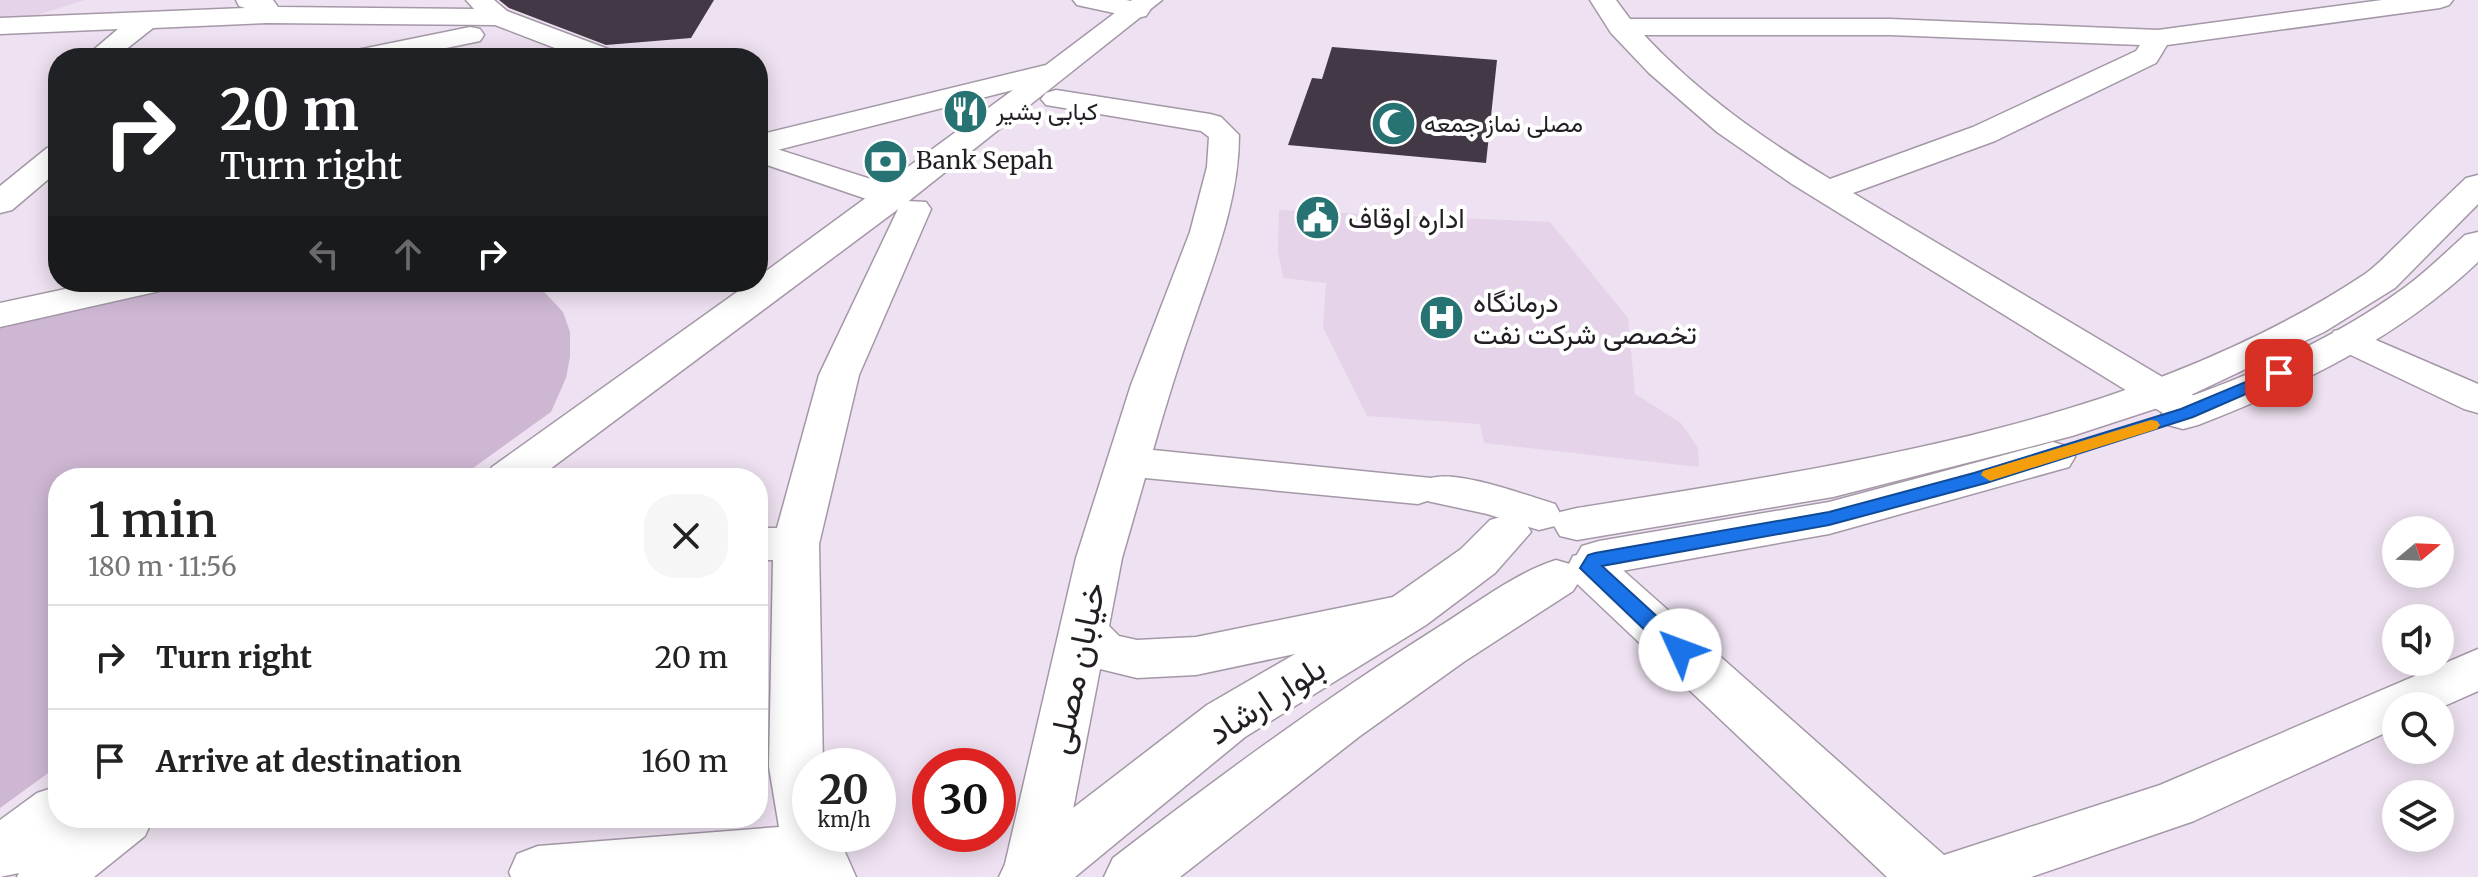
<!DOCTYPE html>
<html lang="en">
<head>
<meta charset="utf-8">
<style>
  :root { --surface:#fff; --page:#f6f6f6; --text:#222; --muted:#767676; --line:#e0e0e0 }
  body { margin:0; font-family:Merriweather,Vazirmatn,serif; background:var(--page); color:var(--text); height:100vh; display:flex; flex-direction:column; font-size:30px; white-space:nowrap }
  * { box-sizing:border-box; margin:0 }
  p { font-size:26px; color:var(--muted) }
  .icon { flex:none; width:44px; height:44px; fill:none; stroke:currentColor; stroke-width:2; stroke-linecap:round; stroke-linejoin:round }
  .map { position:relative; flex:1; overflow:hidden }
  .details { position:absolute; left:48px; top:468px; width:720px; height:360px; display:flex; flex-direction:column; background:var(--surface); border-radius:32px; box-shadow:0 4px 20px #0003 }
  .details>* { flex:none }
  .banner { position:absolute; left:48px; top:48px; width:720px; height:244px; border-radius:32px; box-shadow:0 4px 20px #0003; background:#202124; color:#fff; overflow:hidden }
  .needle { width:52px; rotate:71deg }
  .tools { position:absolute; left:2382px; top:516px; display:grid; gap:16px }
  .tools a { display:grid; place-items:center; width:72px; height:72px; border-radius:50%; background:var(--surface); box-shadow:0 4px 20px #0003; font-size:40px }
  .speed { position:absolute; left:792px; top:748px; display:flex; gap:16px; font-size:40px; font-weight:700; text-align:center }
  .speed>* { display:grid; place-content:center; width:104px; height:104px; border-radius:50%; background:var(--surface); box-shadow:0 4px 20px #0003; line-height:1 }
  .speed small { font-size:20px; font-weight:400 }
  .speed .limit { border:12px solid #d22; background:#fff; color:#111 }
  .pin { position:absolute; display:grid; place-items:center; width:68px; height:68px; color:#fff; margin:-34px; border-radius:16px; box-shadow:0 4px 12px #0006 }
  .me { position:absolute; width:88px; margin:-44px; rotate:313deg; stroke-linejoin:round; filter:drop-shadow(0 0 6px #0008) }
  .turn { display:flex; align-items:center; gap:28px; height:168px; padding:0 40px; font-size:36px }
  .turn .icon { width:104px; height:104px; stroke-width:2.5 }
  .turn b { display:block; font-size:56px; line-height:68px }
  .lanes { display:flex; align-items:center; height:76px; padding:0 40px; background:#0003; justify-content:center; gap:40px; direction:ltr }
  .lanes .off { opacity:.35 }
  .round { display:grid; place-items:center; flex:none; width:84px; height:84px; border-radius:32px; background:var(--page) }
  .head { display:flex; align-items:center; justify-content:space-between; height:136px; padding:0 40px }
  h1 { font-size:48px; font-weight:600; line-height:60px }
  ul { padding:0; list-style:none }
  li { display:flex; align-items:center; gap:24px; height:104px; padding:0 40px; border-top:2px solid var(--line) }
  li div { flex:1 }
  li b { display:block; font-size:30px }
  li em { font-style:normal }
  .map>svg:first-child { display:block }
  .built { fill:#e5d3e9 }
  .green { fill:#ceb7d3 }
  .building { fill:#433946 }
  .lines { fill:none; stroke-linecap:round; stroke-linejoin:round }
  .minor-casing { stroke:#a498a7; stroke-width:3 }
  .major-casing { stroke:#a498a7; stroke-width:3 }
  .minor { fill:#fff; fill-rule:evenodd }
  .major { fill:#fff; fill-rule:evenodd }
  .route { fill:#1a73e8; stroke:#114b97; stroke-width:2 }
  .slow { fill:#f59e0b }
  .labels { text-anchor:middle; stroke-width:8; stroke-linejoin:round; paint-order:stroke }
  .far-poi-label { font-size:24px; fill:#231e24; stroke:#fff; text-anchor:start }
  .poi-label { font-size:28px; fill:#231e24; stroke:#fff; text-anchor:start }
  .near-street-label { font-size:34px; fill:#231e24; stroke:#fff }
</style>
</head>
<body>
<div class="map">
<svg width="2478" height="877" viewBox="0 0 2478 877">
  <rect width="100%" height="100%" fill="#eee1f1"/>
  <g class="built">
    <polygon points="0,0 85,0 24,19 0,21"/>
    <polygon points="1279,210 1550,222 1628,318 1635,394 1681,423 1698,448 1699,467 1484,443 1480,424 1367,416 1323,327 1326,283 1283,278 1278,251"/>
  </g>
  <polygon class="green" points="187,282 535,282 563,312 570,332 570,357 566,378 551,412 459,478 58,478 58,766 0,808 0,322"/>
  <g class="building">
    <polygon points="499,0 714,0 691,38 606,45 509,8"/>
    <polygon points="1332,47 1497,60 1486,163 1288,145 1312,78 1322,79"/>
  </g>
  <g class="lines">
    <defs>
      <g id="minor">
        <polygon points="236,0 273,0 278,7 474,9 466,0 494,0 507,11 616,52 620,58 581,58 495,25 267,23 153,28 115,58 84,58 118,29 0,34 0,18 245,8 239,6"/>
        <polygon points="1073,0 1126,0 1146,4 1150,10 1146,16 1137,18 1077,5"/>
        <path d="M1590 0H1616L1630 19H1890L2158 30 2382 0H2453L2449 5 2440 8 2167 45 2156 63 1995 141 1853 193 2206 403 2212 412 2206 421 2191 425 2176 421 1792 184 1717 132 1649 73 1611 33ZM1644 35H1890L2140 45 2136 51 1973 127 1830 179C1762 138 1698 93 1644 35Z"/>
        <polygon points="470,27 480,29 484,35 480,41 398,58 343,58 347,52 357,50"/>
        <path d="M1056 90 1210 114 1221 117 1239 135C1239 198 1216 256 1196 314 1180 359 1166 404 1153 450L1431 478C1459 470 1525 495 1555 504L1561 515 1555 526 1539 530 1487 514 1427 501 1418 504 1145 478 1122 558 1109 626 1119 636 1137 640 1196 637 1403 595 1420 600 1427 613 1420 626 1403 631 1196 675 1137 678 1100 669 1060 877H1002L1076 558 1131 385 1190 232 1207 167 1209 137 1201 131 1046 105 1041 99 1046 93Z"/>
        <polygon points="758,143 905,190 910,197 907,201 926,202 931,209 859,375 819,544 823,766 810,766 810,834 837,834 856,877 511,877 509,872 517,854 538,846 779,827 769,767 773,560 758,560 758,528 777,528 819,375 900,205 881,204 758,162"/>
        <polygon points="58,146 58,171 12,210 0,213 0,186 47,148"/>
        <polygon points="2348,328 2478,384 2478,413 2464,409 2334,347 2329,339 2334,331"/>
        <polygon points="1590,551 1607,556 1944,855 2160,785 2478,649 2478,691 2440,708 2396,706 2396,728 2194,821 2031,877 1887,877 1573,580 1567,568 1573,556"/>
      </g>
      <g id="major">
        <polygon points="1132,0 1162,0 905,204 538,478 485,478 492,467 751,282 758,282 758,277 1013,90 758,155 758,135 1046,65"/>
        <path d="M2478 175V204L2395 288 2324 332 2178 401C2257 373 2337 337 2404 288 2426 272 2445 253 2465 235L2478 232V262C2398 338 2301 385 2198 425L2183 429 2168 425 2161 415 2168 405 2173 403 2072 436 1833 497 1577 540 1560 536 1553 524 1560 512 1577 508C1843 465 2136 426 2365 274 2378 265 2389 252 2401 241 2422 220 2444 199 2466 178Z"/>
        <polygon points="98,282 170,282 164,290 0,327 0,303"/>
        <polygon points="2053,442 2069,447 2075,457 2069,467 1829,534 1599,575 1582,570 1575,558 1582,546 1599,541 1829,502"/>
        <polygon points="1507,515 1524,520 1531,532 1495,573 1426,625 1245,737 1075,877 999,877 1008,858 1207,705 1390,599 1461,549 1490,520"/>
        <path d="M1556 560 1573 565 1581 578 1573 591 1465 661 1360 736 1180 877H1104L1113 858C1219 776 1327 697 1440 626 1477 603 1515 573 1556 560Z"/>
        <polygon points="58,786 58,818 153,818 145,836 94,877 17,877 19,873 0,877 0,820 37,793"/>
      </g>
    </defs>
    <use href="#minor" class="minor-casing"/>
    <use href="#major" class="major-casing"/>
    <use href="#minor" class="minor"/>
    <use href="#major" class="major"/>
  </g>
  <polygon class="route" points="2279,368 2287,373 2285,377 2193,417 1986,483 1829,525 1602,566 1687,644 1691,650 1687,656 1680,658 1672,656 1580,568 1588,555 1595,553 1829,512 1974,473 2181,409"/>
  <polygon class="slow" points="2151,420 2157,421 2160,425 2157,429 1990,481 1981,475 1983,471"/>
  <defs>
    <symbol id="restaurant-disc" viewBox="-11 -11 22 22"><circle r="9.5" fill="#277273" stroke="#fff"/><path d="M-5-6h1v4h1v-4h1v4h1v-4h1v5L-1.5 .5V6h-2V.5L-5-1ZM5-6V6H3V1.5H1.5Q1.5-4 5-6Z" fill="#fff"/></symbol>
    <symbol id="mosque-disc" viewBox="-11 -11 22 22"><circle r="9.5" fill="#277273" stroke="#fff"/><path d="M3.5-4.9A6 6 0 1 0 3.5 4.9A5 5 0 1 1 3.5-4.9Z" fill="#fff"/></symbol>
    <symbol id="bank-disc" viewBox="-11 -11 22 22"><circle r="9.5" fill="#277273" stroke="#fff"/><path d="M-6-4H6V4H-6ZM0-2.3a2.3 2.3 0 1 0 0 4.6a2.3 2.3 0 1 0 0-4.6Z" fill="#fff"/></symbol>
    <symbol id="civic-disc" viewBox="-11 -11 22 22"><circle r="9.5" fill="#277273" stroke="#fff"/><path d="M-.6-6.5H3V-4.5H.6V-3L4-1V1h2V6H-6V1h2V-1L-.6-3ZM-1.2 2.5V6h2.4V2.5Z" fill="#fff"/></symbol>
    <symbol id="hospital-disc" viewBox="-11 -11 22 22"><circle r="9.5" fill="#277273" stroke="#fff"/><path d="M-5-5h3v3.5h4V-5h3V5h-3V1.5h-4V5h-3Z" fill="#fff"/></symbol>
  </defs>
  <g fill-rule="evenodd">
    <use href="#restaurant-disc" x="940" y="86" width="51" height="51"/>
    <use href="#mosque-disc" x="1368" y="98" width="51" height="51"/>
    <use href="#bank-disc" x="860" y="136" width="51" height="51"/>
    <use href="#civic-disc" x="1292" y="192" width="51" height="51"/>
    <use href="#hospital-disc" x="1416" y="292" width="51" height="51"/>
  </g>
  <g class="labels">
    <g class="far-poi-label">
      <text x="996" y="120">کبابی بشیر</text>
      <text x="1424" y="132">مصلی نماز جمعه</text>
      <text x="916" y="169">Bank Sepah</text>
    </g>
    <g class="poi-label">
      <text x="1348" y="228">اداره اوقاف</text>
      <text x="1473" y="312">درمانگاه<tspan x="1473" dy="32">تخصصی شرکت نفت</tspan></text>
    </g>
    <g class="near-street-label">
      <text transform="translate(1076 668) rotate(-78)" y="12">خیابان مصلی</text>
      <text transform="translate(1266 700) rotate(-33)" y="12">بلوار ارشاد</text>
    </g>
  </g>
</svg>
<div class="tools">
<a><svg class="needle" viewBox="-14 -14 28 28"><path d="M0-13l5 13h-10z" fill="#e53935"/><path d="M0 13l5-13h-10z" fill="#767676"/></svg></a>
<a><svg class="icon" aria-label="sound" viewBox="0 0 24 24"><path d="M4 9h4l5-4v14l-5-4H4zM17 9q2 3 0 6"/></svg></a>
<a><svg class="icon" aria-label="search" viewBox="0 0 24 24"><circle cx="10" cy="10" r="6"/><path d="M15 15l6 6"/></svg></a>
<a><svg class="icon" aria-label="layers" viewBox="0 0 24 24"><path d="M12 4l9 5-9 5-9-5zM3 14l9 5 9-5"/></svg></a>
</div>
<div class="speed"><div>20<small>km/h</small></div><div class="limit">30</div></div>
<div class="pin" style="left:2279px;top:373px;background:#d93025"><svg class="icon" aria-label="arrive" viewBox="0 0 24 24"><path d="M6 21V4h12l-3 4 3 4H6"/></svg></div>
<svg class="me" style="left:1680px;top:650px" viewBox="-20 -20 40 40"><circle r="19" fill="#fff"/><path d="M0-13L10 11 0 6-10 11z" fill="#1a73e8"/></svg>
<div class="banner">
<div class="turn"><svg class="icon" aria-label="right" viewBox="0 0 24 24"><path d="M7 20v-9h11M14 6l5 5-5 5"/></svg><div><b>20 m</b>Turn right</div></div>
<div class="lanes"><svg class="icon off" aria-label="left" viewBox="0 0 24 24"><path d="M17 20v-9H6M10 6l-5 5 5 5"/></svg><svg class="icon off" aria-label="ahead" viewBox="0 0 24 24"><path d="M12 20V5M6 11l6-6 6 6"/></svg><svg class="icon" aria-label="right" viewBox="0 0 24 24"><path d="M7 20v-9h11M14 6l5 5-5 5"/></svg></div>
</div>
<section class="details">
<div class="head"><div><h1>1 min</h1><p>180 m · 11:56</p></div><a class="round"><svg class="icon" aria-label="close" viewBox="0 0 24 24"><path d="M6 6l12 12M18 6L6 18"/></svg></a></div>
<ul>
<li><svg class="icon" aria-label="right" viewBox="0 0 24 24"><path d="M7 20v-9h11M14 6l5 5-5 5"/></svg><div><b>Turn right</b></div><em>20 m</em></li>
<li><svg class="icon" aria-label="arrive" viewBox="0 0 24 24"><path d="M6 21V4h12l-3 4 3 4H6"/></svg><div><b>Arrive at destination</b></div><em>160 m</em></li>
</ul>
</section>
</div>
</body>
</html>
